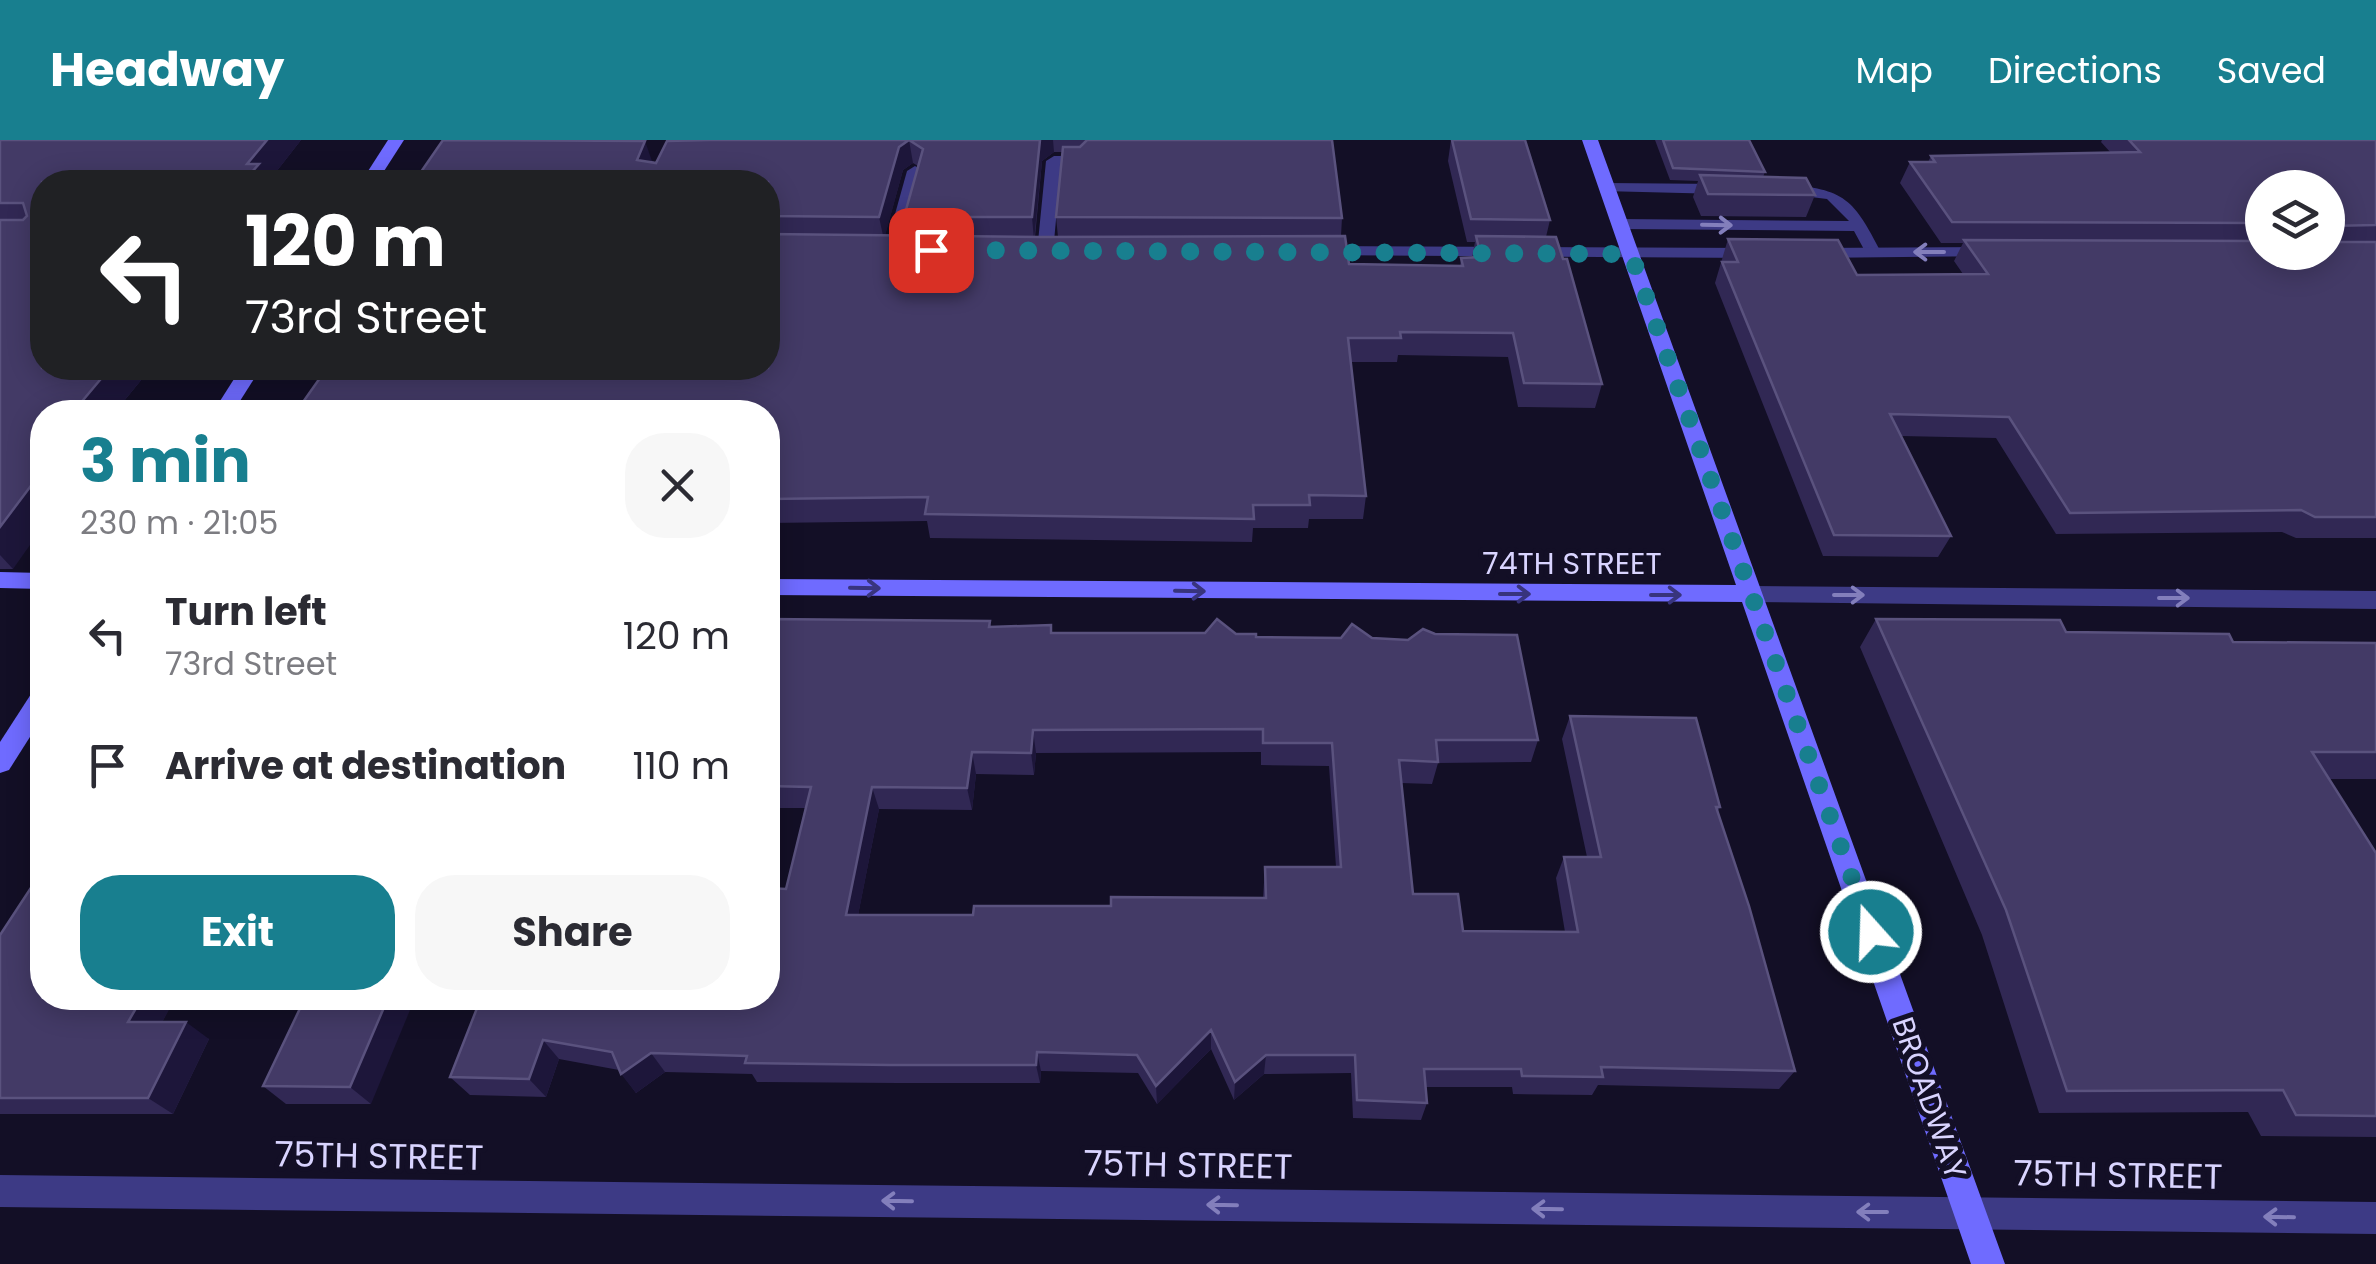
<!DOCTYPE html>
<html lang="en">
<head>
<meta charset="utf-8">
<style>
  :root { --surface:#fff; --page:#f7f7f7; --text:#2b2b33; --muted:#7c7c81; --accent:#187f8f }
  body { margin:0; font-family:Poppins,sans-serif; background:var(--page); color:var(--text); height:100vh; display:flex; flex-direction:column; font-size:38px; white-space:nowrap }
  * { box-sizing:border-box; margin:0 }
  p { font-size:32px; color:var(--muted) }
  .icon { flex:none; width:55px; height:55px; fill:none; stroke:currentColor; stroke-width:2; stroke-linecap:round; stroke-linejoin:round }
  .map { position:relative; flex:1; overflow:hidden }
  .details { position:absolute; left:30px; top:260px; width:750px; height:610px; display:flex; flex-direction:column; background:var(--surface); border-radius:40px; box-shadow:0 5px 25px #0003 }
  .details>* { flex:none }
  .guide { position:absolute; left:30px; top:30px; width:750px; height:210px; border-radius:40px; box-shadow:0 5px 25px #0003; background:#202124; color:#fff; overflow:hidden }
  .tools { position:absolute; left:2245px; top:30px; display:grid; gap:20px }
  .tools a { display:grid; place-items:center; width:100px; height:100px; border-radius:50%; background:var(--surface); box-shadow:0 5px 25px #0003; font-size:50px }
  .pin { position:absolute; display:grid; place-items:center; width:85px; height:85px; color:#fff; margin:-42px; border-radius:20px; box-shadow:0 5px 15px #0006 }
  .me { position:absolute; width:110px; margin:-55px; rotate:340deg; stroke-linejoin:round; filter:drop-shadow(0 0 8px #0008) }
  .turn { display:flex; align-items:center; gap:35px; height:210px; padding:0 50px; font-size:45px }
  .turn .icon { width:130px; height:130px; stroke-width:2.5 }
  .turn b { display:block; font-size:70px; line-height:85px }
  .round { display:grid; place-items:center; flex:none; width:105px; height:105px; border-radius:40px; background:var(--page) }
  .head { display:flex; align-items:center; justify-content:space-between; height:170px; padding:0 50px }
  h1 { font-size:60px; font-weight:700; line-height:75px; color:var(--accent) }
  .cta { display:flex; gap:20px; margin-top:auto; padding:20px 50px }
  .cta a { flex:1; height:115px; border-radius:40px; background:var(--accent); color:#fff; font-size:40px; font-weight:700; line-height:115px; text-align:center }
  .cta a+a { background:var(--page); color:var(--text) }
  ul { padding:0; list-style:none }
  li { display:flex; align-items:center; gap:30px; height:130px; padding:0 50px }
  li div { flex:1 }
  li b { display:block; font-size:38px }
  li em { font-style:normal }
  header { display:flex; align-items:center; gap:60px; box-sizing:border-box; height:140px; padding:0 50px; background:var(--accent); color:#fff }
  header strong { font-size:48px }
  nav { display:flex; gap:55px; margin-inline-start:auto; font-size:35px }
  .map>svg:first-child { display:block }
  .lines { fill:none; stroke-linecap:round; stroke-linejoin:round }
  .lane { fill:#3d3a85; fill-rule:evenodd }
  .street { fill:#3d3a85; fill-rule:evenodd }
  .secondary { fill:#6f6bff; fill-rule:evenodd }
  .wall { fill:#312854; fill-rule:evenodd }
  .shaded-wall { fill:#1d163a }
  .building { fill:#433a66; stroke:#5a527e; stroke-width:2.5; fill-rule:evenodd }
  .oneway { stroke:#837fbc }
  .oneway2 { stroke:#38347d }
  .route { stroke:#187f8f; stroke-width:18; stroke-dasharray:0 32.4 }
  .labels { text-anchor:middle; stroke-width:10; stroke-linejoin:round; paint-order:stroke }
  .street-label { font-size:30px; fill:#d9d4ff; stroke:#130f26 }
  .near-street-label { font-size:35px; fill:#d9d4ff; stroke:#130f26 }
</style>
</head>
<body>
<header>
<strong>Headway</strong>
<nav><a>Map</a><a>Directions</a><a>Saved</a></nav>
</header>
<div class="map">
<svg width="2376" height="1124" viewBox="0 0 2376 1124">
  <rect width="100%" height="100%" fill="#130f26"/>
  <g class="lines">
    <g class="lane">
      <polygon points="1054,16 1080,16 1088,21 1080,26 1061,26 1053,112 1045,117 1037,112 1046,21"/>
      <polygon points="915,26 923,31 901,110 887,113 885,110 907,31"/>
      <polygon points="1607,43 1722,44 1730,49 1722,54 1602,51 1602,45"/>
      <path d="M1784 45C1845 48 1854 60 1881 112L1879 115H1867L1854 91 1620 89 1612 84 1620 79 1849 81 1827 59 1779 53V47Z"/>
    </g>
    <g class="street">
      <polygon points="1316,106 1756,108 1765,113 1756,118 1310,115 1307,111"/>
      <polygon points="1991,107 1997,108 1997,116 1811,118 1802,113 1811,108"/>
      <polygon points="1751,446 2376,451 2376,469 1751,462 1739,454"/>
      <polygon points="0,1035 2376,1062 2376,1094 0,1067"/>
    </g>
    <g class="secondary">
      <polygon points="388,0 404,0 377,42 361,42"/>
      <polygon points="1582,0 1598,0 2005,1124 1971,1124 1742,462 768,455 768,439 1736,445"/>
      <polygon points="241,228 261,228 233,272 213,272"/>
      <polygon points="0,432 42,433 42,449 0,448"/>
      <polygon points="42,548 42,578 9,630 0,633 0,602 33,551"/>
    </g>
  </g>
  <g class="wall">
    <polygon points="0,0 301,0 269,41 270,42 42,42 151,228 115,272 42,272 13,429 0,429"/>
    <path d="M709 0H1332L1342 78 1341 96 1349 124 1460 126 1461 118 1472 117 1475 102H1467L1448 21 1451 0 1550 80 1546 97 1602 244 1595 268 1518 267 1508 217 1398 215 1397 222H1351L1366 356 1363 379H1309L1308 388H1253L1252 402 930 398 927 381 768 383V42H414L618 1 656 23ZM1054 12H1062L1056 77 1058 97H1035L1042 21ZM913 23 918 26 904 77 907 96 885 95 903 30Z"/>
    <polygon points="1655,0 1749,0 1765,32 1763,37 1815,55 1806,77 1701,76 1693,57 1698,41 1670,40"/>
    <path d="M2102 0H2376V398H2296L2282 392 2056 394 1996 298 1901 296 1951 396 1938 417 1823 416 1715 143 1728 99 1857 135 1963 134 1954 121 1963 103H1941L1900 43 1910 22H1928L1931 16 2111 13 2101 2ZM2262 48H2328V112H2262Z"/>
    <path d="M768 479 990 481 991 487 1051 485 1052 493 1236 494 1256 497 1372 498 1538 600 1531 622 1438 623 1432 644 1401 643 1413 754 1463 791 1565 792 1556 738 1564 717H1587L1562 599 1570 576 1720 667 1718 671 1795 931 1779 949 1598 945 1592 955 1513 954 1512 947H1426L1427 963 1421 980 1353 978 1351 933 1264 934 1234 960 1211 909 1157 964 1138 933 1041 931 1040 943H898L757 942 752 934 665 932 636 953 619 930 559 919 546 957 470 955 450 937 481 858H768L786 749 805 668H768ZM1261 612V625L1329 626 1336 727H1265L1263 758 973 775H858L879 669 972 670 976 634 1034 635 1036 613Z"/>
    <polygon points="1876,479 2233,502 2376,503 2376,639 2329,639 2376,713 2376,997 2261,996 2248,972 2039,973 1982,795 1860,507"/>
    <polygon points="0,795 42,858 175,858 162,882 209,899 173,974 0,974"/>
    <polygon points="305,858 371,964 286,964 263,946"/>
  </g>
  <g class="shaded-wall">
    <polygon points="267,0 301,0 269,41 270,42 243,42 247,24"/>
    <polygon points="909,0 913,23 903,30 884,100 879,77 899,7"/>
    <polygon points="1040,0 1053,0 1054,12 1042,21 1034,100 1032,77"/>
    <polygon points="645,1 653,24 637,20"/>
    <polygon points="110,228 151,228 115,272 73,272"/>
    <polygon points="42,331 42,388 13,429 0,415 0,387"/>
    <polygon points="1033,590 1036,613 1034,635 1031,613"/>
    <polygon points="972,612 976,634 972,670 967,648"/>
    <polygon points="872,647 879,669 854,796 846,775"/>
    <polygon points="142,858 175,858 153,900 128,882"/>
    <polygon points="388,858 415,858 371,964 350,947"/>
    <polygon points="186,882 209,899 173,974 148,958"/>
    <polygon points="1211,890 1211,909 1157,964 1156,946"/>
    <polygon points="543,900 559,919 546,957 529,939"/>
    <polygon points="1037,912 1041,931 1040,943 1036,925"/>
    <polygon points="651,913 665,932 636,953 621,934"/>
    <polygon points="1266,915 1264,934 1234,960 1235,942"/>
  </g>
  <g class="building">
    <polygon points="0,0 267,0 247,24 259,24 243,42 42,42 42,228 110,228 73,272 42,272 42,331 0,387 0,80 23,80 27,76 23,63 0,63"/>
    <polygon points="443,0 645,1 637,20 656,23 667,1 709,0 1040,0 1032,77 904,77 923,9 909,0 899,7 879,77 768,76 768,42 414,42"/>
    <polygon points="1087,0 1332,0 1342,78 1056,77 1063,7 1080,7"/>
    <polygon points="1452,0 1525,0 1550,80 1471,79"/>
    <polygon points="1663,0 1749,0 1765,32 1673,28"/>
    <polygon points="2129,0 2376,0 2376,85 2328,86 2328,48 2262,48 2262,83 1952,82 1910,22 1935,22 1931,16 2140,12"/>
    <polygon points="1700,35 1806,38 1815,55 1708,54"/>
    <polygon points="768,94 1041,97 1345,96 1349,124 1463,126 1461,118 1481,117 1476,96 1556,97 1563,119 1567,119 1602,244 1524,243 1513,193 1400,192 1401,198 1348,198 1366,356 1309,355 1310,365 1253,365 1254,379 925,374 928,357 768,359 768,272 296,272 327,228 768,228"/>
    <polygon points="1728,99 1838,100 1857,135 1988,134 1964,100 2262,101 2262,112 2328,112 2328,102 2376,102 2376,377 2315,377 2301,370 2070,373 2009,277 1890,274 1951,396 1834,395 1722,122 1738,122"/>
    <path d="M768 479 990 481 989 487 1051 485V493H1205L1217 479 1236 494H1256V497L1341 498 1352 484 1372 498 1408 500 1423 489 1435 494 1517 495 1538 600H1436L1438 622 1399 620 1413 754H1458L1463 791 1578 792 1564 717H1601L1570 576 1696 578 1720 667H1716L1749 766 1795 931 1601 927 1603 937 1522 936 1521 929H1424L1427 963 1357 960 1355 915H1266L1235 942 1211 890 1156 946 1137 915 1037 912 1036 925H890L745 923 747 916 651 913 621 934 612 912 543 900 529 939 450 937 481 858H768V748L786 749 811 647 768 646ZM1263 589V603H1332L1341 727H1265L1266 758 1111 757V766H974L973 775H846L872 647 967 648 972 612 1031 613 1033 590Z"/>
    <polygon points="1876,479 2060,480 2066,492 2229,494 2233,502 2376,503 2376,612 2312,612 2376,713 2376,976 2296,975 2283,950 2067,951 2006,770"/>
    <polygon points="42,731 42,858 142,858 128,882 186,882 148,958 0,958 0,795"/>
    <polygon points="305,858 388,858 350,947 263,946"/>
  </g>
  <defs><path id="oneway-shaft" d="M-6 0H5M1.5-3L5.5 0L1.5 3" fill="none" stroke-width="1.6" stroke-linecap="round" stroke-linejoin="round" transform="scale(2.5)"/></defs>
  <g class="oneway">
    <use href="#oneway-shaft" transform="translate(1717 85) rotate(1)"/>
    <use href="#oneway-shaft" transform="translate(1929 112) rotate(180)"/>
    <use href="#oneway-shaft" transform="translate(1849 455)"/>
    <use href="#oneway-shaft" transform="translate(2174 458)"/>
    <use href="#oneway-shaft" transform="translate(897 1061) rotate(-179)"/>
    <use href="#oneway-shaft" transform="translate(1222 1065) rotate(-179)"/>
    <use href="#oneway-shaft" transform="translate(1547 1069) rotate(-179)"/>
    <use href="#oneway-shaft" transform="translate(1872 1072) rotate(-180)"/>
    <use href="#oneway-shaft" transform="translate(2279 1077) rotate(-179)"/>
  </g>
  <g class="oneway2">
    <use href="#oneway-shaft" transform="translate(865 448) rotate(1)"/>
    <use href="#oneway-shaft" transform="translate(1190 451) rotate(1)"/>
    <use href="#oneway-shaft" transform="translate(1515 454)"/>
    <use href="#oneway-shaft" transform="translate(1666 455)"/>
  </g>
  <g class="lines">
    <polyline class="route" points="931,110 1631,114 1871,792"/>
  </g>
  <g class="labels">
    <g class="street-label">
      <text x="1572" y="434">74TH STREET</text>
      <text transform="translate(1929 958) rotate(71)" y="10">BROADWAY</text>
    </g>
    <g class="near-street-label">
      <text transform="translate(379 1016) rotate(1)" y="12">75TH STREET</text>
      <text transform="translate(1188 1025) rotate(1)" y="12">75TH STREET</text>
      <text transform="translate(2118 1035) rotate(1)" y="12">75TH STREET</text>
    </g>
  </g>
</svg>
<div class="tools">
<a><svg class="icon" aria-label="layers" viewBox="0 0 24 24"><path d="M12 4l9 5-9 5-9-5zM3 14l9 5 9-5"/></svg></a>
</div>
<div class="pin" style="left:931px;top:110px;background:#d93025"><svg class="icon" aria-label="arrive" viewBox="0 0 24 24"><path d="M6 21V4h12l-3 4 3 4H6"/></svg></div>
<svg class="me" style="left:1871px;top:792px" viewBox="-20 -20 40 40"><circle r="17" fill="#187f8f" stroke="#fff" stroke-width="3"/><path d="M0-11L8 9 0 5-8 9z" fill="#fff"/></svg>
<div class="guide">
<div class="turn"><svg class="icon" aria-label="left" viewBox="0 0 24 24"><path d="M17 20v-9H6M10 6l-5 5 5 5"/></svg><div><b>120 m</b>73rd Street</div></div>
</div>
<section class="details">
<div class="head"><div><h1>3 min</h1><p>230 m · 21:05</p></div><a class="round"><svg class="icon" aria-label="close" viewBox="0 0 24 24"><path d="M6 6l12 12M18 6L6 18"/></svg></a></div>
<ul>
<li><svg class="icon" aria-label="left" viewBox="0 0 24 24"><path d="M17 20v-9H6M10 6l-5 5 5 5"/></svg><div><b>Turn left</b><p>73rd Street</p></div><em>120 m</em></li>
<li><svg class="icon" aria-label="arrive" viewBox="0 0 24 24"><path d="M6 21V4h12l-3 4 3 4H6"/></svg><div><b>Arrive at destination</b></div><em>110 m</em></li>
</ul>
<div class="cta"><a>Exit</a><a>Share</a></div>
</section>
</div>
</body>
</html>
